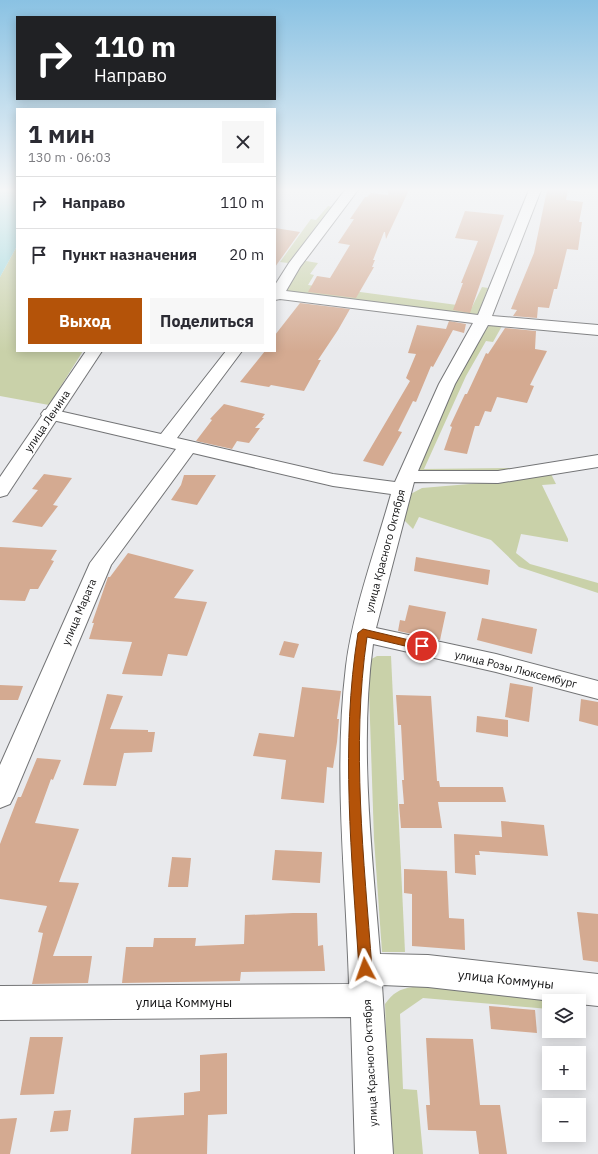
<!DOCTYPE html>
<html lang="ru">
<head>
<meta charset="utf-8">
<style>
  :root { --surface:#fff; --page:#f7f7f7; --text:#2b2b33; --muted:#7c7c81; --line:#e1e1e2; --accent:#b45309 }
  body { margin:0; font-family:"IBM Plex Sans",sans-serif; background:var(--page); color:var(--text); height:100vh; display:flex; flex-direction:column; font-size:15px; white-space:nowrap }
  * { box-sizing:border-box; margin:0 }
  p { font-size:13px; color:var(--muted) }
  .icon { flex:none; width:22px; height:22px; fill:none; stroke:currentColor; stroke-width:2; stroke-linecap:round; stroke-linejoin:round }
  .map { position:relative; flex:1; overflow:hidden }
  .drawer { position:absolute; left:16px; top:108px; width:260px; height:244px; display:flex; flex-direction:column; background:var(--surface); border-radius:0px; box-shadow:0 2px 10px #0003 }
  .drawer>* { flex:none }
  .guide { position:absolute; left:16px; top:16px; width:260px; height:84px; border-radius:0px; box-shadow:0 2px 10px #0003; background:#202124; color:#fff; overflow:hidden }
  .fabs { position:absolute; left:542px; top:994px; display:grid; gap:8px }
  .fabs a { display:grid; place-items:center; width:44px; height:44px; border-radius:0px; background:var(--surface); box-shadow:0 2px 10px #0003; font-size:20px }
  .pin { position:absolute; display:grid; place-items:center; width:34px; height:34px; color:#fff; margin:-17px; border:2px solid #fff; border-radius:50%; box-shadow:0 1px 4px #0007 }
  .me { position:absolute; width:44px; margin:-22px; rotate:356deg; stroke-linejoin:round; filter:drop-shadow(0 0 3px #0008) }
  .turn { display:flex; align-items:center; gap:14px; height:84px; padding:0 12px; font-size:18px }
  .turn .icon { width:52px; height:52px; stroke-width:2.5 }
  .turn b { display:block; font-size:28px; line-height:34px }
  .round { display:grid; place-items:center; flex:none; width:42px; height:42px; border-radius:0px; background:var(--page) }
  .head { display:flex; align-items:center; justify-content:space-between; height:68px; padding:0 12px }
  h1 { font-size:24px; font-weight:700; line-height:30px }
  .primary-button { display:flex; gap:8px; margin-top:auto; padding:8px 12px }
  .primary-button a { flex:1; height:46px; border-radius:0px; background:var(--accent); color:#fff; font-size:16px; font-weight:700; line-height:46px; text-align:center }
  .primary-button a+a { background:var(--page); color:var(--text) }
  ul { padding:0; list-style:none }
  li { display:flex; align-items:center; gap:12px; height:52px; padding:0 12px; border-top:1px solid var(--line) }
  li div { flex:1 }
  li b { display:block; font-size:15px }
  li em { font-style:normal }
  .map>svg:first-child { display:block }
  .green { fill:#c9d1a9 }
  .water { fill:#9dd8dc }
  .building { fill:#d4aa91 }
  .lines { fill:none; stroke-linecap:round; stroke-linejoin:round }
  .minor-casing { stroke:#737476; stroke-width:2 }
  .major-casing { stroke:#737476; stroke-width:2 }
  .minor { fill:#fff; fill-rule:evenodd }
  .major { fill:#fff; fill-rule:evenodd }
  .route { fill:#b45309; stroke:#753606 }
  .labels { text-anchor:middle; stroke-width:3; stroke-linejoin:round; paint-order:stroke }
  .street-label { font-size:11px; fill:#101011; stroke:#fff }
  .near-street-label { font-size:13px; fill:#101011; stroke:#fff }
</style>
</head>
<body>
<div class="map">
<svg width="598" height="1154" viewBox="0 0 598 1154">
  <rect width="100%" height="100%" fill="#e9eaed"/>
  <g class="green">
    <polygon points="328,206 333,207 288,263 280,262 311,219 316,220"/>
    <polygon points="17,246 17,351 83,351 49,405 0,396 0,277"/>
    <polygon points="306,261 318,263 310,274 314,275 308,285 472,307 482,287 488,288 477,316 283,292 302,262"/>
    <polygon points="493,325 502,326 493,342 486,341 466,376 424,469 517,468 483,473 421,471 416,467 438,413 487,327"/>
    <polygon points="551,474 556,484 542,485 568,539 568,542 521,534 516,553 530,564 598,583 598,593 519,567 491,540 419,517 413,529 398,514 405,497 422,488 505,481"/>
    <polygon points="377,656 391,656 405,952 382,952 374,839 368,661"/>
    <path d="M413 987H426L559 1001H549V1009L423 998 400 1014 403 1089 417 1090 423 1154H390L385 1004C393 993 399 989 413 987Z"/>
  </g>
  <polygon class="water" points="0,190 17,190 17,246 0,277"/>
  <g class="building">
    <polygon points="388,190 409,190 386,239 385,232 384,232 373,260 375,260 372,267 374,267 356,298 308,292 317,276 330,278 350,245 338,243 354,219 350,219 365,197 367,197 371,193 388,195"/>
    <polygon points="547,190 568,190 566,200 583,202 579,222 582,222 578,250 567,249 557,289 554,289 549,308 538,307 537,318 513,316 517,310 511,309 534,253"/>
    <polygon points="465,211 504,215 470,313 453,310 463,283 461,283 478,241 455,238"/>
    <polygon points="275,228 300,232 275,267"/>
    <polygon points="300,303 350,309 338,330 318,360 321,360 304,391 271,385 269,387 240,382 265,351 275,351 275,335"/>
    <polygon points="449,321 466,324 464,333 453,330 433,367 431,366 416,402 413,401 398,431 402,432 383,466 363,461 410,381 406,378 416,354 408,353 417,325 446,329"/>
    <polygon points="505,328 536,331 535,349 547,351 530,385 534,386 527,403 497,397 491,412 485,411 479,426 475,426 467,454 444,450 452,427 450,426 465,394 467,394 486,353 488,354"/>
    <polygon points="224,404 265,414 262,418 264,418 255,428 260,428 249,443 237,441 232,449 196,441 212,420 210,419"/>
    <polygon points="44,474 72,478 53,505 58,506 42,527 12,522 38,490 32,489"/>
    <polygon points="184,475 216,475 197,505 171,500 181,485"/>
    <polygon points="0,547 57,550 51,560 54,561 38,589 30,589 25,601 0,600"/>
    <polygon points="128,553 194,570 174,598 207,602 187,656 168,654 162,676 122,674 132,642 89,639 94,623 92,623 108,577 110,577"/>
    <polygon points="416,557 490,570 488,585 414,571"/>
    <polygon points="409,605 446,612 440,640 398,631 400,620 405,621"/>
    <polygon points="482,618 537,629 532,654 477,640"/>
    <polygon points="284,641 299,644 294,658 279,655"/>
    <polygon points="510,683 533,687 529,722 505,717"/>
    <polygon points="0,685 23,686 18,700 0,700"/>
    <polygon points="302,687 341,691 337,719 339,719 337,742 333,768 327,767 324,803 281,799 286,760 253,756 259,733 294,737"/>
    <polygon points="107,694 123,696 110,729 148,730 148,732 155,732 152,752 124,753 116,786 83,785"/>
    <polygon points="396,695 431,696 437,781 439,781 440,787 503,787 506,802 438,802 442,828 401,828 399,804 404,804 402,780 404,780 401,725 398,725"/>
    <polygon points="581,699 598,702 598,726 579,721"/>
    <polygon points="477,716 508,720 508,737 476,732"/>
    <polygon points="37,758 61,760 53,780 51,779 35,823 79,829 59,882 79,883 53,956 92,956 88,983 32,984 43,933 38,932 47,906 0,899 0,844 18,797 21,797"/>
    <polygon points="501,821 544,825 548,856 479,851 480,855 475,855 476,875 455,873 454,834 502,837"/>
    <polygon points="275,850 322,852 320,883 272,880"/>
    <polygon points="172,857 191,858 188,887 168,887"/>
    <polygon points="404,869 447,871 449,918 464,919 465,950 412,946 412,894 404,893"/>
    <polygon points="577,912 598,914 598,962 583,960"/>
    <polygon points="293,913 317,913 318,946 323,945 325,971 241,972 240,981 122,983 126,947 153,947 154,938 196,938 195,946 244,944 245,915"/>
    <polygon points="489,1006 535,1010 537,1033 491,1029"/>
    <polygon points="30,1037 63,1037 54,1094 20,1095"/>
    <polygon points="426,1038 473,1039 480,1105 500,1105 507,1154 479,1154 476,1131 428,1130 426,1105 430,1105"/>
    <polygon points="227,1053 227,1114 208,1115 207,1154 131,1154 134,1118 184,1115 184,1093 200,1091 200,1055"/>
    <polygon points="71,1110 68,1131 50,1132 54,1111"/>
    <polygon points="17,1118 10,1154 0,1154 0,1119"/>
  </g>
  <g class="lines">
    <defs>
      <path id="minor" d="M345 190H358L300 267 286 291 478 315 529 190H541L492 316 598 325V335L488 325 455 384 418 471H498L598 455V467L498 483 414 482 376 628 496 654 598 681V699L496 672 373 644C359 746 372 851 380 954L428 955 598 974V1006L579 1004V1001H552L428 987 382 985 393 1154H355L351 1017 0 1020V986L349 984C346 878 333 772 346 666 353 610 376 548 391 494L333 486 193 453 111 565 14 796 10 804 0 808V765L90 563 176 449 44 418 41 414 44 410 50 409 161 434 226 351H242L177 438 333 474 395 482 439 384 473 323 280 299 275 300V285L289 263Z"/>
      <polygon id="major" points="86,351 102,351 7,495 0,497 0,477"/>
    </defs>
    <use href="#minor" class="minor-casing"/>
    <use href="#major" class="major-casing"/>
    <use href="#minor" class="minor"/>
    <use href="#major" class="major"/>
  </g>
  <linearGradient id="sky" x2="0" y2="1"><stop stop-color="#8ac2e3"/><stop offset="0.54" stop-color="#f5f6f7"/><stop offset="1" stop-color="#f5f6f7" stop-opacity="0"/></linearGradient>
  <rect width="598" height="352" fill="url(#sky)"/>
  <path class="route" d="M363 629 422 643 427 646 422 650 367 637C351 747 364 859 372 969L370 974 365 976 361 974 359 969C352 857 340 744 358 633Z"/>
  <g class="labels">
    <g class="street-label">
      <text transform="translate(47 421) rotate(-56)" y="4">улица Ленина</text>
      <text transform="translate(385 551) rotate(-75)" y="4">улица Красного Октября</text>
      <text transform="translate(79 612) rotate(-67)" y="4">улица Марата</text>
      <text transform="translate(516 669) rotate(14)" y="4">улица Розы Люксембург</text>
      <text transform="translate(370 1063) rotate(-93)" y="4">улица Красного Октября</text>
    </g>
    <g class="near-street-label">
      <text transform="translate(506 979) rotate(6)" y="5">улица Коммуны</text>
      <text x="184" y="1007">улица Коммуны</text>
    </g>
  </g>
</svg>
<div class="fabs">
<a><svg class="icon" aria-label="layers" viewBox="0 0 24 24"><path d="M12 4l9 5-9 5-9-5zM3 14l9 5 9-5"/></svg></a>
<a>+</a>
<a>−</a>
</div>
<div class="pin" style="left:422px;top:646px;background:#d93025"><svg class="icon" aria-label="arrive" viewBox="0 0 24 24"><path d="M6 21V4h12l-3 4 3 4H6"/></svg></div>
<svg class="me" style="left:365px;top:969px" viewBox="-20 -20 40 40"><path d="M0-17L14 15 0 8-14 15z" fill="#b45309" stroke="#fff" stroke-width="4"/></svg>
<div class="guide">
<div class="turn"><svg class="icon" aria-label="right" viewBox="0 0 24 24"><path d="M7 20v-9h11M14 6l5 5-5 5"/></svg><div><b>110 m</b>Направо</div></div>
</div>
<section class="drawer">
<div class="head"><div><h1>1 мин</h1><p>130 m · 06:03</p></div><a class="round"><svg class="icon" aria-label="close" viewBox="0 0 24 24"><path d="M6 6l12 12M18 6L6 18"/></svg></a></div>
<ul>
<li><svg class="icon" aria-label="right" viewBox="0 0 24 24"><path d="M7 20v-9h11M14 6l5 5-5 5"/></svg><div><b>Направо</b></div><em>110 m</em></li>
<li><svg class="icon" aria-label="arrive" viewBox="0 0 24 24"><path d="M6 21V4h12l-3 4 3 4H6"/></svg><div><b>Пункт назначения</b></div><em>20 m</em></li>
</ul>
<div class="primary-button"><a>Выход</a><a>Поделиться</a></div>
</section>
</div>
</body>
</html>
